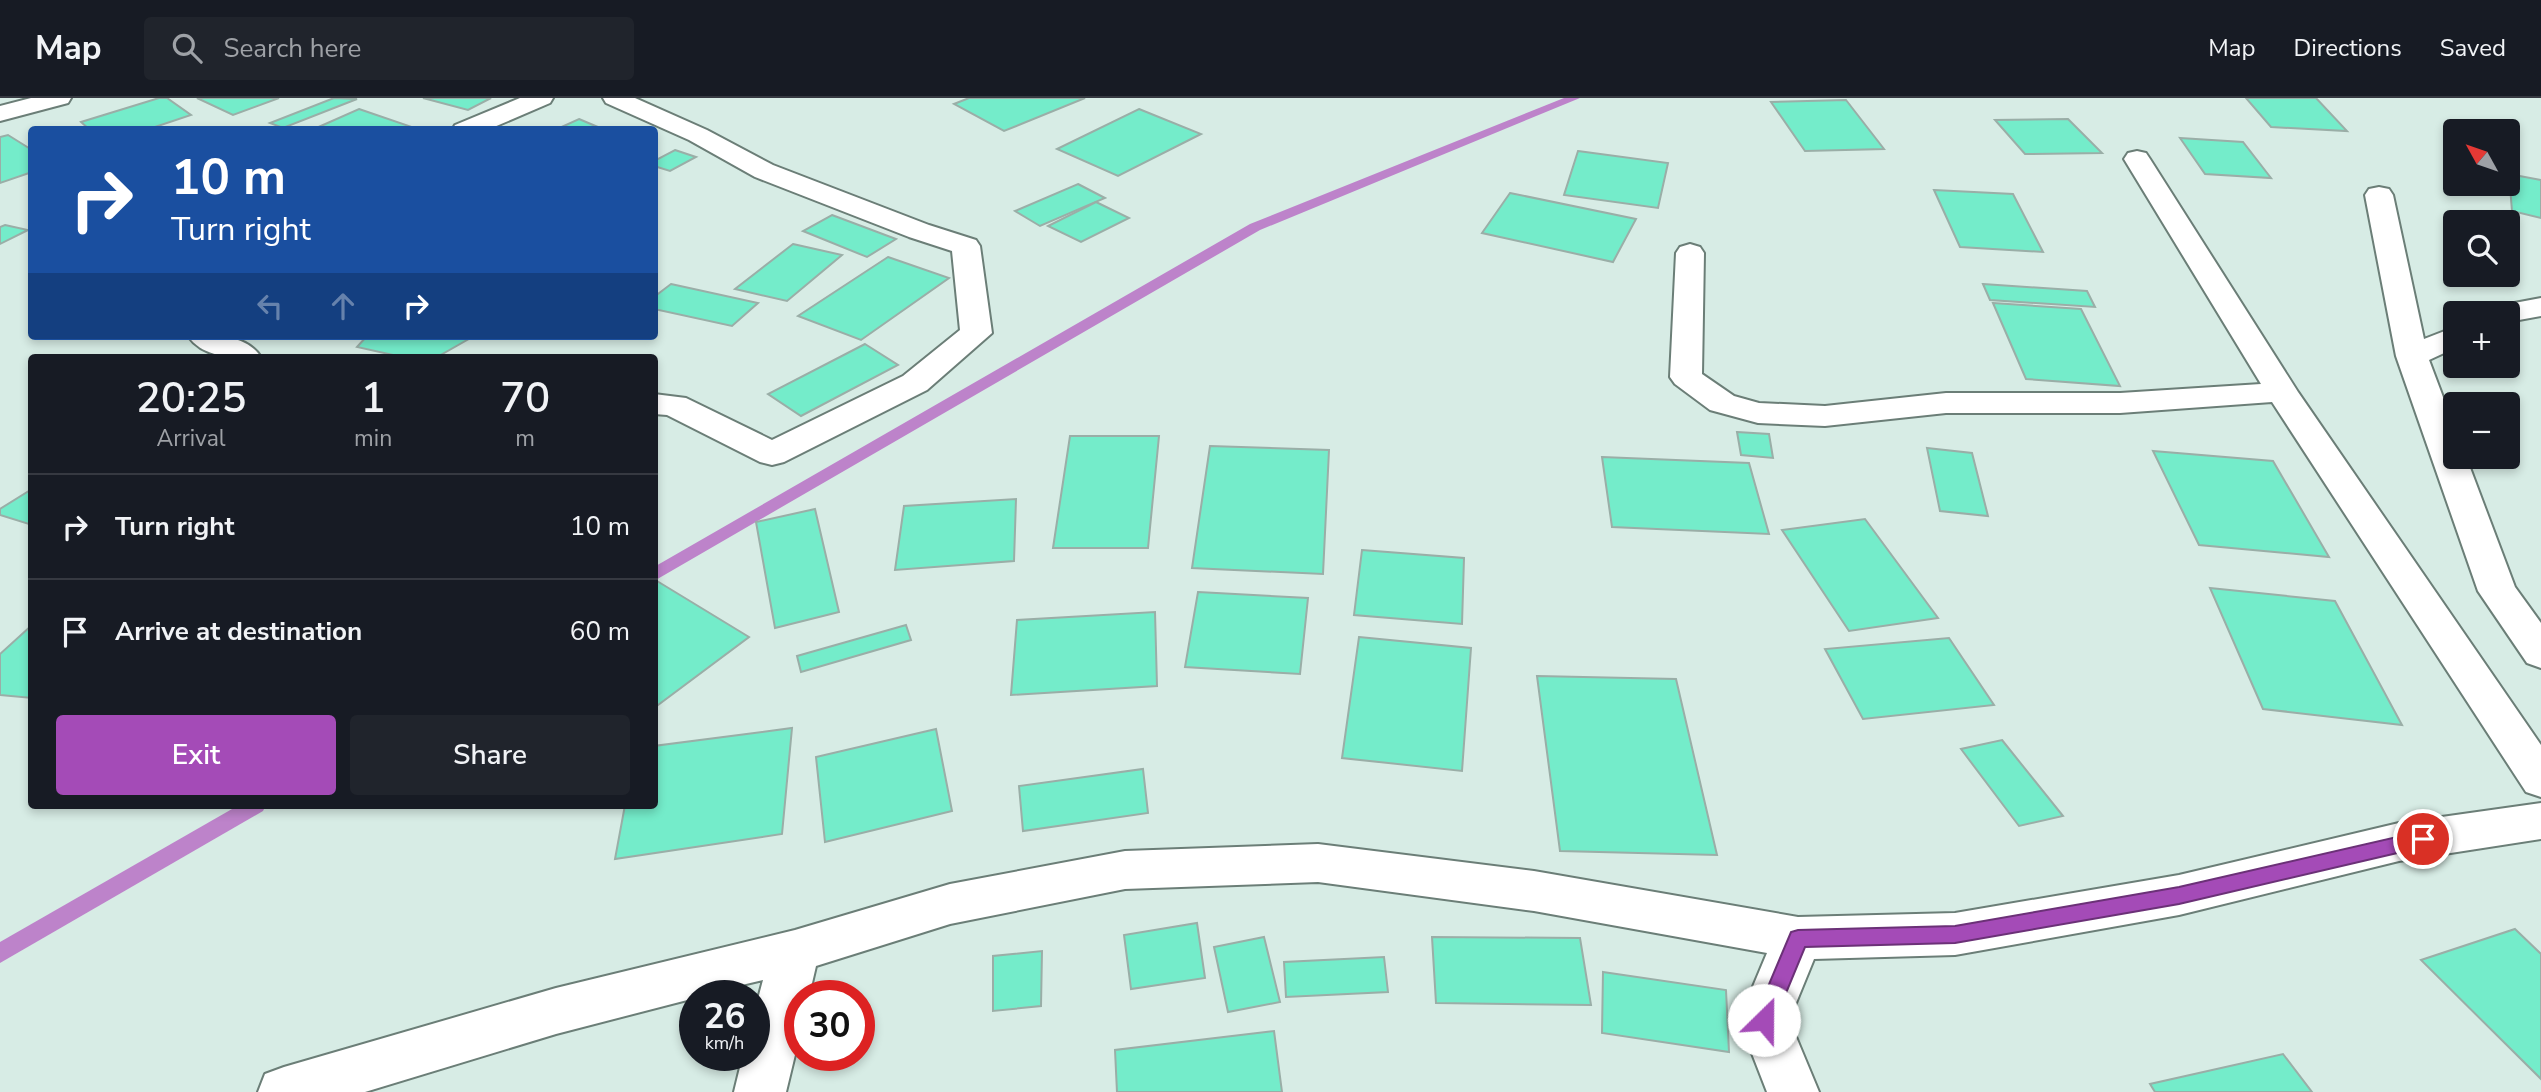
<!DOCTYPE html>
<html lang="en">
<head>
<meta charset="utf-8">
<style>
  :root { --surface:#171b24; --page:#20242c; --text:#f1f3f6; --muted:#9ea1a6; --line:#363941; --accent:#a44bb7 }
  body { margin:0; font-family:"Nunito Sans",sans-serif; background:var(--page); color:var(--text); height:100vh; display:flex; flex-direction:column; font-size:26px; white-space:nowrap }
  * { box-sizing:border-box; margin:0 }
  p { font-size:23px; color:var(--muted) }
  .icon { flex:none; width:38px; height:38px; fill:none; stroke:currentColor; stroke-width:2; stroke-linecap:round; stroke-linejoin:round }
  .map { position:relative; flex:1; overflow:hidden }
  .side { position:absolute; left:28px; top:256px; width:630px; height:455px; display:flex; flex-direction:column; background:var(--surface); border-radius:7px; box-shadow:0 4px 10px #0003 }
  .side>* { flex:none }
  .banner { position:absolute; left:28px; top:28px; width:630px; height:214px; border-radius:7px; box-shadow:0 4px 10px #0003; background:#1a4fa0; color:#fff; overflow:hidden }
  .needle { width:46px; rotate:310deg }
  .fabs { position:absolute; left:2443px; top:21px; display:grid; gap:14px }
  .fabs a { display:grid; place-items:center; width:77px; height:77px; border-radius:7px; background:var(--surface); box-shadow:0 4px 10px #0003; font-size:35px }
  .speed { position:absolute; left:679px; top:882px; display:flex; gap:14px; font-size:35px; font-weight:700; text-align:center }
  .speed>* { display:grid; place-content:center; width:91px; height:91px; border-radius:50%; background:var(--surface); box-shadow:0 4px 10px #0003; line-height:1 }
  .speed small { font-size:18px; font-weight:400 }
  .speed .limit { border:10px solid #d22; background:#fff; color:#111 }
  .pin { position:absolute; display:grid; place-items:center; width:60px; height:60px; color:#fff; margin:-30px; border:4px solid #fff; border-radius:50%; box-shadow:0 2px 7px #0007 }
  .me { position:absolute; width:77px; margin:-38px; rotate:23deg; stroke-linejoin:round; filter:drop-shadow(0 0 5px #0008) }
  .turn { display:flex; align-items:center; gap:24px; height:147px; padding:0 28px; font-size:32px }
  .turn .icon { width:91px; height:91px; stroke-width:2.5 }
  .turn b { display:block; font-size:49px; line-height:60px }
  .lanes { display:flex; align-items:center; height:66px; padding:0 28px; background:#0003; justify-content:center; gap:35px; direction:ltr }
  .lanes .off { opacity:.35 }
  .eta { display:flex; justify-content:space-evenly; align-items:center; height:119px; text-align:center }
  .eta b { font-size:42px; font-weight:600; line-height:49px }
  .cta { display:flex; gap:14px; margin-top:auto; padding:14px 28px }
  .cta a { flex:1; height:80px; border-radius:7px; background:var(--accent); color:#fff; font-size:28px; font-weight:600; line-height:80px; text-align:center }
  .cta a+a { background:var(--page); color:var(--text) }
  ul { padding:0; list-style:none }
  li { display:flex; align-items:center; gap:21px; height:105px; padding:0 28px; border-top:2px solid var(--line) }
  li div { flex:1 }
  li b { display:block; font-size:26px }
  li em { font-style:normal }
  header { display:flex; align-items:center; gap:42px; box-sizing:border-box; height:98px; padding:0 35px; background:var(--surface); border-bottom:2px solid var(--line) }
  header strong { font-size:33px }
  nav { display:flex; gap:38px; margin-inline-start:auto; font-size:24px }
  .search { width:490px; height:63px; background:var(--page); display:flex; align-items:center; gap:18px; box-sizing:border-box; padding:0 24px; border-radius:7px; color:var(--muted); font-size:26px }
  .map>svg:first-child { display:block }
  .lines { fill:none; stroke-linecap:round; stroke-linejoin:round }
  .stream { fill:#bd83ca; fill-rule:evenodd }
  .building { fill:#74ecca; stroke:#9aaea7; stroke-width:2 }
  .minor-casing { stroke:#6b7e77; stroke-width:4 }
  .minor { fill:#fff; fill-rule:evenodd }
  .route { fill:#a44bb7; stroke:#6b3177; stroke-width:2 }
</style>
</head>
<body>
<header>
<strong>Map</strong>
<div class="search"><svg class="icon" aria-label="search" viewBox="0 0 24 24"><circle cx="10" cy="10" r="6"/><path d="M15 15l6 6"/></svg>Search here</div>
<nav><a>Map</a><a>Directions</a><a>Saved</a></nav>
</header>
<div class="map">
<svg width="2541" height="994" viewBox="0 0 2541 994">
  <rect width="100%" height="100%" fill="#d7ece5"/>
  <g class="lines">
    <g class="stream">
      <polygon points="1564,0 1580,0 1260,132 654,483 654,469 1250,126"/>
      <polygon points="239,707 266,707 263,713 0,865 0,844"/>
    </g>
  </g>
  <g class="building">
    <polygon points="159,0 167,0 191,17 146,32 90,32 81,24"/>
    <polygon points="197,0 279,0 233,17"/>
    <polygon points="334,0 357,1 283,30 270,25"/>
    <polygon points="423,0 491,0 468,12"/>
    <polygon points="969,0 1085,0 1004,33 954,6"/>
    <polygon points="2246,0 2316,0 2347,33 2271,29"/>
    <polygon points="1846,2 1884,51 1805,53 1771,4"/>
    <polygon points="359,11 409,28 400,32 314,31"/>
    <polygon points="1139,11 1201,36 1118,78 1057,51"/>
    <polygon points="579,21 605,32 555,32"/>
    <polygon points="2068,21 2102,55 2025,56 1995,22"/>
    <polygon points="8,37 32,52 32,74 0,85 0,39"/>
    <polygon points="2180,40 2243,44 2271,80 2205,76"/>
    <polygon points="675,52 696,59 670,73 654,68 654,63"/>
    <polygon points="1578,53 1668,65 1658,110 1564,97"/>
    <polygon points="2509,76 2541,82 2541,120 2512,113"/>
    <polygon points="1078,86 1105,100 1040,128 1015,113"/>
    <polygon points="1934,92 2013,96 2043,154 1960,149"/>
    <polygon points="1510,95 1636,121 1613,164 1482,135"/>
    <polygon points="1096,104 1129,120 1081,144 1048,128"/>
    <polygon points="832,117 896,141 867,159 803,133"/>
    <polygon points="5,127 28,132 0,146 0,129"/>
    <polygon points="793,146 842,157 787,203 735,191"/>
    <polygon points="888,159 949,180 861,242 798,218"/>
    <polygon points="671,186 758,205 732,228 654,211 654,199"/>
    <polygon points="1983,186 2087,193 2095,209 1990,202"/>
    <polygon points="1993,205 2081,211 2120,288 2026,281"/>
    <polygon points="367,238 474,238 437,259 402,259 357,249"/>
    <polygon points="865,246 898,267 801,318 768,296"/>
    <polygon points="1737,334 1769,336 1773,360 1741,357"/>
    <polygon points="1070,338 1159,338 1148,450 1053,450"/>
    <polygon points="1210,348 1329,352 1323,476 1192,470"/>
    <polygon points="1927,350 1972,355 1988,418 1940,413"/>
    <polygon points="2153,353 2273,363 2329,459 2199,447"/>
    <polygon points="1602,359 1749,365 1769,436 1612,429"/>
    <polygon points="32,391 32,427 0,417 0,411"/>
    <polygon points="1016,401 1014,463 895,472 904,408"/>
    <polygon points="815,411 839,514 775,530 756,424"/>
    <polygon points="1865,421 1938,520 1849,533 1782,432"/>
    <polygon points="1362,452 1464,460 1462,526 1354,517"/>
    <polygon points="657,483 749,539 654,610 654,485"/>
    <polygon points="2210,490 2335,503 2402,627 2263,611"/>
    <polygon points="1198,494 1308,500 1300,576 1185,569"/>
    <polygon points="1155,514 1157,588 1011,597 1017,522"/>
    <polygon points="32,527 32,600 0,597 0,556"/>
    <polygon points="906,527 911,542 801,574 797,558"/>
    <polygon points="1359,539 1471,550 1462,673 1342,660"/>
    <polygon points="1949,540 1994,607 1863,621 1825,551"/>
    <polygon points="1537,578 1676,581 1717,757 1560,753"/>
    <polygon points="792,630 782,736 615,761 625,707 654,707 654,648"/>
    <polygon points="936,631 952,713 825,744 816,659"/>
    <polygon points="2002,642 2063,718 2019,728 1961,651"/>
    <polygon points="1143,671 1148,715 1023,733 1019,688"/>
    <polygon points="1197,825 1205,880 1131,891 1124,837"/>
    <polygon points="2515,831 2541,856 2541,981 2421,862"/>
    <polygon points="1264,839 1280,904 1228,914 1214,849"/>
    <polygon points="1432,839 1580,840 1591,907 1436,905"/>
    <polygon points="1042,853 1041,908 993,913 993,858"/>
    <polygon points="1384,859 1388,894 1286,899 1284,864"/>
    <polygon points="1603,874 1726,892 1729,954 1602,935"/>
    <polygon points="1274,933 1282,994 1117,994 1115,952"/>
    <polygon points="2283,956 2312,994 2155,994 2150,986"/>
  </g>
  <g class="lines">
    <defs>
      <g id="minor">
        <polygon points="31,0 71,0 68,5 0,23 0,8"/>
        <polygon points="520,0 553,0 550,5 487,32 452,32 455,27"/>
        <polygon points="603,0 635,0 707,32 773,67 929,127 976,142 980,148 992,235 927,292 784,364 772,367 760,364 667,317 654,316 654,296 686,300 772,342 903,278 960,232 952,153 909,139 755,79 689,42 606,5"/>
        <polygon points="2137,53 2146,55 2150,61 2298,294 2541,647 2541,699 2526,694 2272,304 2120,315 1946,315 1825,328 1758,325 1710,312 1675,286 1670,279 1676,155 1680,149 1690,146 1700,149 1704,155 1702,276 1734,298 1759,305 1825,308 1946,295 2120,295 2261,286 2124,61 2128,55"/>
        <polygon points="2379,89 2389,91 2393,97 2424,241 2455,229 2455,250 2429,262 2455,331 2455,359 2466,359 2515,489 2541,525 2541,570 2527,565 2478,493 2396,258 2365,97 2369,91"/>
        <polygon points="2541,200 2541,218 2508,224 2508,215 2489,215 2493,209"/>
        <path d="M188 238C214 238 245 235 261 259 236 259 205 262 188 238Z"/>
        <polygon points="2541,705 2541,741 2399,763 2179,817 1955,857 1814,861 1789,922 1819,994 1767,994 1739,922 1767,855 1534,813 1318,784 1125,791 950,826 816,868 809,898 800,898 800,936 786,994 734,994 743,957 754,957 754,916 763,882 695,898 695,900 556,936 365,994 258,994 265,976 284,969 556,890 795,832 950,786 1125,753 1318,746 1534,773 1798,819 1955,815 2179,777 2399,725"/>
      </g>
    </defs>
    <use href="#minor" class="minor-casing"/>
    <use href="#minor" class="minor"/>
  </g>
  <polygon class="route" points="2423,733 2429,736 2432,741 2429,746 2423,749 2179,806 1955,845 1805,849 1772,929 1764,932 1757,929 1754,922 1791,834 1798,832 1955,828 2179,789"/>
</svg>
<div class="fabs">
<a><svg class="needle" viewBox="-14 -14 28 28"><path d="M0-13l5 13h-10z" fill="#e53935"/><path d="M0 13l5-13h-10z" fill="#9ea1a6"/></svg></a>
<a><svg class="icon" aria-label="search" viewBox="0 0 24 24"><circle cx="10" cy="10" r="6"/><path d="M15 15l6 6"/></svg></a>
<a>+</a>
<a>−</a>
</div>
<div class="speed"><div>26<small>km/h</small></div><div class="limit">30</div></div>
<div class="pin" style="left:2423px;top:741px;background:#d93025"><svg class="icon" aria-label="arrive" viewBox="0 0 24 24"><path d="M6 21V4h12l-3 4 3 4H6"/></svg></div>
<svg class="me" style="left:1764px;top:922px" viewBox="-20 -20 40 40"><circle r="19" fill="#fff"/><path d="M0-13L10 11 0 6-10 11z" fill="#a44bb7"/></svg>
<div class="banner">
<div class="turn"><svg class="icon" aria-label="right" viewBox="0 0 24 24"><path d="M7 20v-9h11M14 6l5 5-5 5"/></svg><div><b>10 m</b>Turn right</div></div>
<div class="lanes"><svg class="icon off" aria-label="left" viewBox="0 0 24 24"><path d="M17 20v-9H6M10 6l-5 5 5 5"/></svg><svg class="icon off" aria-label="ahead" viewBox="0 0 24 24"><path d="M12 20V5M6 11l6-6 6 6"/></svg><svg class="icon" aria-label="right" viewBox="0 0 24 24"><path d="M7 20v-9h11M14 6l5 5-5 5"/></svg></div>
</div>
<section class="side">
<div class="eta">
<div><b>20:25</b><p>Arrival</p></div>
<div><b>1</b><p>min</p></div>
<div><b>70</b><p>m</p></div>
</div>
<ul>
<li><svg class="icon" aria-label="right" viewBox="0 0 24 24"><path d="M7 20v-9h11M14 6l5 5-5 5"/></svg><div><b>Turn right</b></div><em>10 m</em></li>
<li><svg class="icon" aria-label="arrive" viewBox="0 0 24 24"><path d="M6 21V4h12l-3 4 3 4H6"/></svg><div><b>Arrive at destination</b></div><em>60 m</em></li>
</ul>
<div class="cta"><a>Exit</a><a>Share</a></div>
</section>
</div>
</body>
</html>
